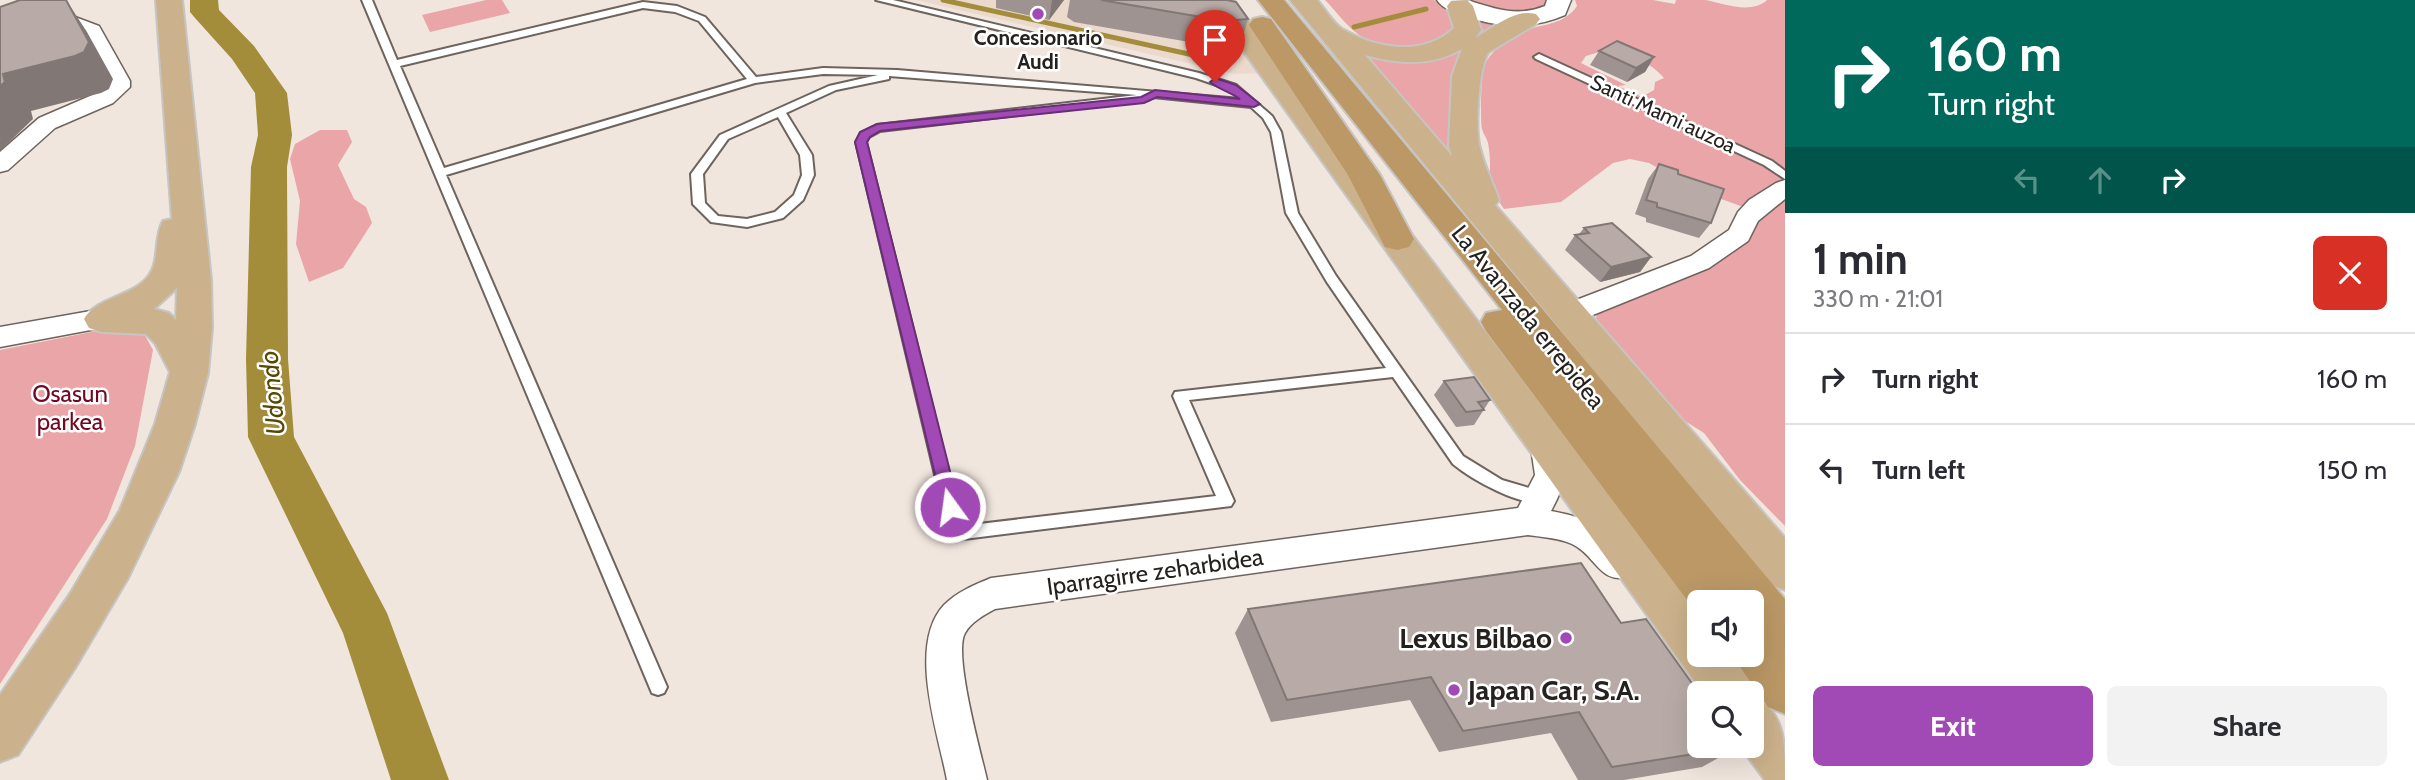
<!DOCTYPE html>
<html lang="en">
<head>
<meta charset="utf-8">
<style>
  :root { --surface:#fff; --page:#f2f2f3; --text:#2b2b33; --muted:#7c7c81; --line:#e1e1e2; --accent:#a149b5 }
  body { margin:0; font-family:Cabin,sans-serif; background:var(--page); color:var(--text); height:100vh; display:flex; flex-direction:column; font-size:26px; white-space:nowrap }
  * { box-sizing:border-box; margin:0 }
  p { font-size:23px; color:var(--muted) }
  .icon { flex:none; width:38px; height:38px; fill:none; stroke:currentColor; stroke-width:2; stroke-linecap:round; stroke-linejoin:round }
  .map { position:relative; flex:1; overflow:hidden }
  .panel { display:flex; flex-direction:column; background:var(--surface); width:630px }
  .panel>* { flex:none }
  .hud { background:#00695c; color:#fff; overflow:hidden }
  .tools { position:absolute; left:1687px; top:590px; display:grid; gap:14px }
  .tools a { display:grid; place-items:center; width:77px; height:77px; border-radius:10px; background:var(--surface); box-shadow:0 7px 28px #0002; font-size:35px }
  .pin { position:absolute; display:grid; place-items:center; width:60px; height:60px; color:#fff; margin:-72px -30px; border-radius:50% 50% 50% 0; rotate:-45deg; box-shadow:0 0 7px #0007 }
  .pin .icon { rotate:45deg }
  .me { position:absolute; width:77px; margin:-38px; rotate:346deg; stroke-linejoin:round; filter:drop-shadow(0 0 5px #0008) }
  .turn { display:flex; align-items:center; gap:24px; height:147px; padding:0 28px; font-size:32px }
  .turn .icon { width:91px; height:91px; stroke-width:2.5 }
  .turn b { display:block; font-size:49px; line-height:60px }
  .lanes { display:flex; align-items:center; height:66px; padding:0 28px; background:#0003; justify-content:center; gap:35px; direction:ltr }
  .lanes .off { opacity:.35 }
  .round { display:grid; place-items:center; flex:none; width:74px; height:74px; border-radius:10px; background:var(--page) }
  .headline { display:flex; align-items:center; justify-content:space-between; height:119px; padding:0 28px }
  h1 { font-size:42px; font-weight:700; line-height:52px }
  .primary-button { display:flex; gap:14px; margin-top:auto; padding:14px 28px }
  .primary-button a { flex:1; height:80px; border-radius:10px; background:var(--accent); color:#fff; font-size:28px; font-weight:700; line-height:80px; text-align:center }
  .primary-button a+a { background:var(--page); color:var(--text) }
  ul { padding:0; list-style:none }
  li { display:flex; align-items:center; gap:21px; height:91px; padding:0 28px; border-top:2px solid var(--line) }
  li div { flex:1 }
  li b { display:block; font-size:26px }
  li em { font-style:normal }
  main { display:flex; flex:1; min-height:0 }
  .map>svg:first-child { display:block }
  .built { fill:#ecd9cd }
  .green { fill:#e9a5a7; fill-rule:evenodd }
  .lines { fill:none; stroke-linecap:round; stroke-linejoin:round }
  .stream { stroke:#a48d3a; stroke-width:5 }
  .river { fill:#a48d3a; fill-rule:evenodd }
  .service-casing { stroke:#6e645e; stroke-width:4 }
  .minor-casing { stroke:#6e645e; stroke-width:3 }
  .tertiary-casing { stroke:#6e645e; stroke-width:3 }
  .primary-casing { stroke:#c6c5c4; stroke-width:4 }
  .trunk-casing { stroke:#c6c5c4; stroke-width:4 }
  .service { fill:#fff; fill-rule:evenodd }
  .minor { fill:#fff; fill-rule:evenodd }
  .tertiary { fill:#fff; fill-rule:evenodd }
  .primary { fill:#ccb28c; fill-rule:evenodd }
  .trunk { fill:#bb9866; fill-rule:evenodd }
  .wall { fill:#9e9390 }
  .shaded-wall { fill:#817875 }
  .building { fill:#b8aba7; stroke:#817875; stroke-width:2 }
  .route { fill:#a149b5; stroke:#692f76; stroke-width:2 }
  .poi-dot { fill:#a149b5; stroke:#fff; stroke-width:2.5 }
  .labels { text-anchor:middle; stroke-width:5; stroke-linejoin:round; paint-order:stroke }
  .far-poi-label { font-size:21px; font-weight:bold; fill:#25211e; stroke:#fff }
  .far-street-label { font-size:21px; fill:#25211e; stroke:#fff }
  .street-label { font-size:24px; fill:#25211e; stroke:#fff }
  .park-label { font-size:24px; fill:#710720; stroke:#fff }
  .water-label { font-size:26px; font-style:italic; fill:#574702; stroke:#fff }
  .near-poi-label { font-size:28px; font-weight:bold; fill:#25211e; stroke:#fff; text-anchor:end }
</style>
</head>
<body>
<main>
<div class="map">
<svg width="1785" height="780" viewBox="0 0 1785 780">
  <rect width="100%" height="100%" fill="#f1e6de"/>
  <polygon class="built" points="916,0 1211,0 1266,73 1235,74"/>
  <g class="green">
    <polygon points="486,0 502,0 510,13 430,32 422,15"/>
    <path d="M1325 0H1434C1497 47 1398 57 1364 38 1350 31 1337 12 1325 0Z"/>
    <polygon points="1461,0 1548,0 1544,9 1519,15"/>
    <path d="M1575 0H1653L1675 4 1676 0C1685 0 1696 0 1705 0 1723 3 1751 15 1767 0H1785V183L1746 208 1702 192 1649 163 1630 159 1613 163 1561 202 1504 209C1482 176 1494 176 1488 143 1487 138 1483 134 1482 129 1480 118 1481 74 1485 64 1489 55 1502 43 1511 37 1532 22 1561 30 1577 6ZM1606 50C1629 54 1648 60 1664 78L1655 82 1654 90 1645 95 1651 101 1618 86 1626 85 1581 63 1586 56Z"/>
    <polygon points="1469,18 1497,25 1481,37 1461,168 1364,51 1420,61"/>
    <polygon points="320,130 347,130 352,142 338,165 354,199 366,207 372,223 343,268 309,282 296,244 300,201 290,159 295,144"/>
    <polygon points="1785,200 1785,526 1740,480 1704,433 1685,421 1595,323 1597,313 1715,264 1736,250 1747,240 1764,214"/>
    <polygon points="122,326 143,332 153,350 135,446 107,519 0,684 0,350"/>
  </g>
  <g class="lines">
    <g class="stream">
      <polyline points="943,0 1225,62"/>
      <polyline points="1354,27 1426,9"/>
    </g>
    <polygon class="river" points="190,0 218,0 219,10 254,46 287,93 292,135 287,167 288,359 294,437 387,613 449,780 391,780 343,633 248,437 246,359 251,167 258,135 255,93 232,59 195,18 190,12"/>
    <defs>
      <g id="service">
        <path d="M362 0H372L397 60 643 2 677 6 705 17 756 77 823 68 897 70 1241 99 1228 89 1196 78 876 0H893L1199 73 1236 85 1272 116 1281 132 1298 213 1336 276 1463 456 1502 480 1546 493 1549 497 1546 501C1523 509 1471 479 1453 464L1393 377 1189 400 1234 501 1231 506 956 540 950 538 856 142 861 133 877 125 1137 95 889 76V79L836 90 786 113 812 155 814 175 803 200 783 218 747 227 711 222 693 204 691 174 720 135 829 86 878 75 823 74 755 83 446 175 667 687 664 693 658 695 652 693ZM643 8 675 12 699 21 747 79 444 168 400 66ZM1153 97 1251 107 1263 118 1271 132 1286 213 1327 282 1386 368 1175 392 1173 396 1216 496 962 526 866 142 869 137 880 131 1148 100ZM778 117 800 155 802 175 794 195 775 212 747 219 718 216 705 203 703 174 728 139Z"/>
        <polygon points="1539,54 1772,161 1785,171 1785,179 1764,165 1536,59 1534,57"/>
      </g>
      <g id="minor">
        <polygon points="64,17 75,17 99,26 130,81 130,87 113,103 55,128 8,170 0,172 0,152 39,118 97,93 108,85 84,34 72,29 0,53 0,40"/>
        <polygon points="1785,180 1785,199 1758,221 1748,241 1709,268 1578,321 1568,324 1558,321 1554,314 1558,307 1691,256 1729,230 1738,212 1749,200 1776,183"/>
        <polygon points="102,309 112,312 116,319 112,326 0,347 0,327"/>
        <path d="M1546 429 1557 432C1572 461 1566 484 1551 511 1586 517 1619 531 1635 565L1630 576C1600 586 1596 555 1572 544 1559 538 1542 537 1528 535L995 609C984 615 971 622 965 633 953 654 981 753 987 780H947C938 732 907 645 944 605 957 592 974 585 991 578L1518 508 1535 475 1530 441 1535 432Z"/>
      </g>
      <path id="tertiary" d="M1437 0C1447 0 1460 0 1470 1 1496 9 1518 17 1545 6L1547 0H1571L1565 15C1530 30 1495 28 1460 14 1452 11 1442 8 1437 0Z"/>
      <g id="primary">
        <path d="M156 0H182L211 280 212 328 208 373 195 424 179 472 128 578 75 668 18 755 0 762V695L70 594 120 510 155 424 170 372 155 343 146 334 102 332 89 328 84 319C96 298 130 297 147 278 161 262 153 238 163 221L172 219ZM177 288 176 320 169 313 154 309Z"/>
        <path d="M1207 0H1233L1699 612V654H1732L1749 676 1756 693 1755 697C1785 713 1785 744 1785 780H1765L1740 746H1752V693H1703Z"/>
        <path d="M1290 0H1317C1324 8 1333 23 1342 29 1376 49 1424 57 1454 28L1447 6 1451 1 1467 0 1473 6 1481 30 1475 38C1493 28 1515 8 1536 14L1540 19 1536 24 1489 52C1478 65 1475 131 1480 148 1484 166 1493 183 1499 200L1495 205 1785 538V590L1769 584ZM1462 49 1452 76 1449 146 1452 156 1365 55C1399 64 1430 67 1462 49Z"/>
      </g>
      <g id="trunk">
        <polygon points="1258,0 1284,0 1785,599 1785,714 1768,707 1731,654 1752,654 1752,602 1699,602 1699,616 1486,331 1481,322 1486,313 1502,310"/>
        <polygon points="1262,17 1271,19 1380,175 1414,239 1409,247 1397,250 1385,247 1348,175 1249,25 1253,19"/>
      </g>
    </defs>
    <use href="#service" class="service-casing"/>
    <use href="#minor" class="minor-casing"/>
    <use href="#tertiary" class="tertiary-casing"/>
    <use href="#primary" class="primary-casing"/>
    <use href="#trunk" class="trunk-casing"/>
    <use href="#service" class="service"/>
    <use href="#minor" class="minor"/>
    <use href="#tertiary" class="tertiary"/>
    <use href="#primary" class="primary"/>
    <use href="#trunk" class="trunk"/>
  </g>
  <g class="wall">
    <polygon points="996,0 1064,0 1049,20 996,8"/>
    <polygon points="1070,0 1227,0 1248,19 1240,46 1218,47 1074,22 1067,17"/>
    <polygon points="1599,51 1654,57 1645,72 1627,82 1590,65"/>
    <polygon points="1659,164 1678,174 1711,223 1699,238 1646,222 1646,218 1635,214 1648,179"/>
    <polygon points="1584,228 1651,257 1640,272 1600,282 1565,250 1575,235 1579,234"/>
    <polygon points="1444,381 1490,400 1474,425 1456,427 1434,395"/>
    <polygon points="1248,609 1621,623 1738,747 1702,767 1624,780 1578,780 1551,733 1439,752 1410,700 1271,722 1235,633"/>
  </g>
  <g class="shaded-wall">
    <polygon points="66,0 87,32 113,79 109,89 101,93 31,111 33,119 0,151 0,86 3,74"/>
    <polygon points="1052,0 1064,0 1049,20"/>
    <polygon points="1654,57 1645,72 1627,82 1636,68"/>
    <polygon points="1651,257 1640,272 1600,282 1611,267"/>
  </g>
  <g class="building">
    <polygon points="20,0 66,0 89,42 84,52 75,56 3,74 5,82 0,86 0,7"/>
    <polygon points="1101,0 1227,0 1236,2 1248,19 1225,21"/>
    <polygon points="1617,41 1654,57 1636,68 1599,51"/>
    <polygon points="1659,164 1678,170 1678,174 1724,189 1711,223 1657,207 1657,203 1646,200"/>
    <polygon points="1612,223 1651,257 1611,267 1575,235 1589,233 1584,228"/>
    <polygon points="1474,377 1490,400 1478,402 1484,410 1466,412 1444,381"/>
    <polygon points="1581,563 1621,623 1646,619 1699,693 1699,746 1737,746 1738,747 1612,767 1579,712 1463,731 1431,677 1287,700 1248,609"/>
  </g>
  <path class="route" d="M1215 78 1236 85 1260 104 1254 107 1157 97 1144 103 880 131 870 137 867 142 959 507 956 512 950 514 944 512 855 142 860 132 877 124 1141 97 1155 90 1240 99C1230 92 1218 89 1210 82Z"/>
  <g class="poi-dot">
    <circle cx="1038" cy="14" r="7"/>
    <circle cx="1566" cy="638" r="7"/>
    <circle cx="1454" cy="690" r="7"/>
  </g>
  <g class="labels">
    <g class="far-poi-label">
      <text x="1038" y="45">Concesionario<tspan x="1038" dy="24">Audi</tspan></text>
    </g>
    <g class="far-street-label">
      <text transform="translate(1663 114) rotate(25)" y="7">Santi Mami auzoa</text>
    </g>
    <g class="street-label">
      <text transform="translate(1528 317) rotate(51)" y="8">La Avanzada errepidea</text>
      <text transform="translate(1155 572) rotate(-8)" y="8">Iparragirre zeharbidea</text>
    </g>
    <g class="park-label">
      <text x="70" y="402">Osasun<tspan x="70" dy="28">parkea</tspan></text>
    </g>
    <g class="water-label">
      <text transform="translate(272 393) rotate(-95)" y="9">Udondo</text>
    </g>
    <g class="near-poi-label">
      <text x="1552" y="648">Lexus Bilbao</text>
      <text x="1468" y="700" text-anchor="start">Japan Car, S.A.</text>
    </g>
  </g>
</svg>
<div class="tools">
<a><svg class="icon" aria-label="sound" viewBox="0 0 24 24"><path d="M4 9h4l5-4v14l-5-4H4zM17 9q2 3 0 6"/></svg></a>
<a><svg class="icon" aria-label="search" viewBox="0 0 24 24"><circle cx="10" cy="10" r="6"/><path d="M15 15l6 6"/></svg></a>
</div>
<div class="pin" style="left:1215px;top:82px;background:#d93025"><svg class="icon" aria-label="arrive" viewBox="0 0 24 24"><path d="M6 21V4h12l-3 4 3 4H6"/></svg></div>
<svg class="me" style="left:950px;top:507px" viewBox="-20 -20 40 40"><circle r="17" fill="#a149b5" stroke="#fff" stroke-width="3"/><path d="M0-11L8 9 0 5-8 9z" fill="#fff"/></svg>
</div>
<section class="panel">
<div class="hud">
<div class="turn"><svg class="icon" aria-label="right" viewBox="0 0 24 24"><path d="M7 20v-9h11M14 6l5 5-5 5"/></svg><div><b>160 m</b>Turn right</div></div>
<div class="lanes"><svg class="icon off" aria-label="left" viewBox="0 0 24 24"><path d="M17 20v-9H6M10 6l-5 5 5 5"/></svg><svg class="icon off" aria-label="ahead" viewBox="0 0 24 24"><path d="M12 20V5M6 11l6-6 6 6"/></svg><svg class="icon" aria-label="right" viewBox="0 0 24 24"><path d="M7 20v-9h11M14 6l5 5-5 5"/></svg></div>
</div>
<div class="headline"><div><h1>1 min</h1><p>330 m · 21:01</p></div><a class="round" style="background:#d93025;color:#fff"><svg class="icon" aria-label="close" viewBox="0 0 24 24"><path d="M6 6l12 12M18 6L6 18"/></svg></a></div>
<ul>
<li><svg class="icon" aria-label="right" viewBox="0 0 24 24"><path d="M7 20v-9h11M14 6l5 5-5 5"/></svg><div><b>Turn right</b></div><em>160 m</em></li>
<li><svg class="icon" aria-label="left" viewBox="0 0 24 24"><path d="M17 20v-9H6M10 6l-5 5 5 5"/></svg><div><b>Turn left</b></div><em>150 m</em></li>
</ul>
<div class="primary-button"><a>Exit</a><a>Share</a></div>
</section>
</main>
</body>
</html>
